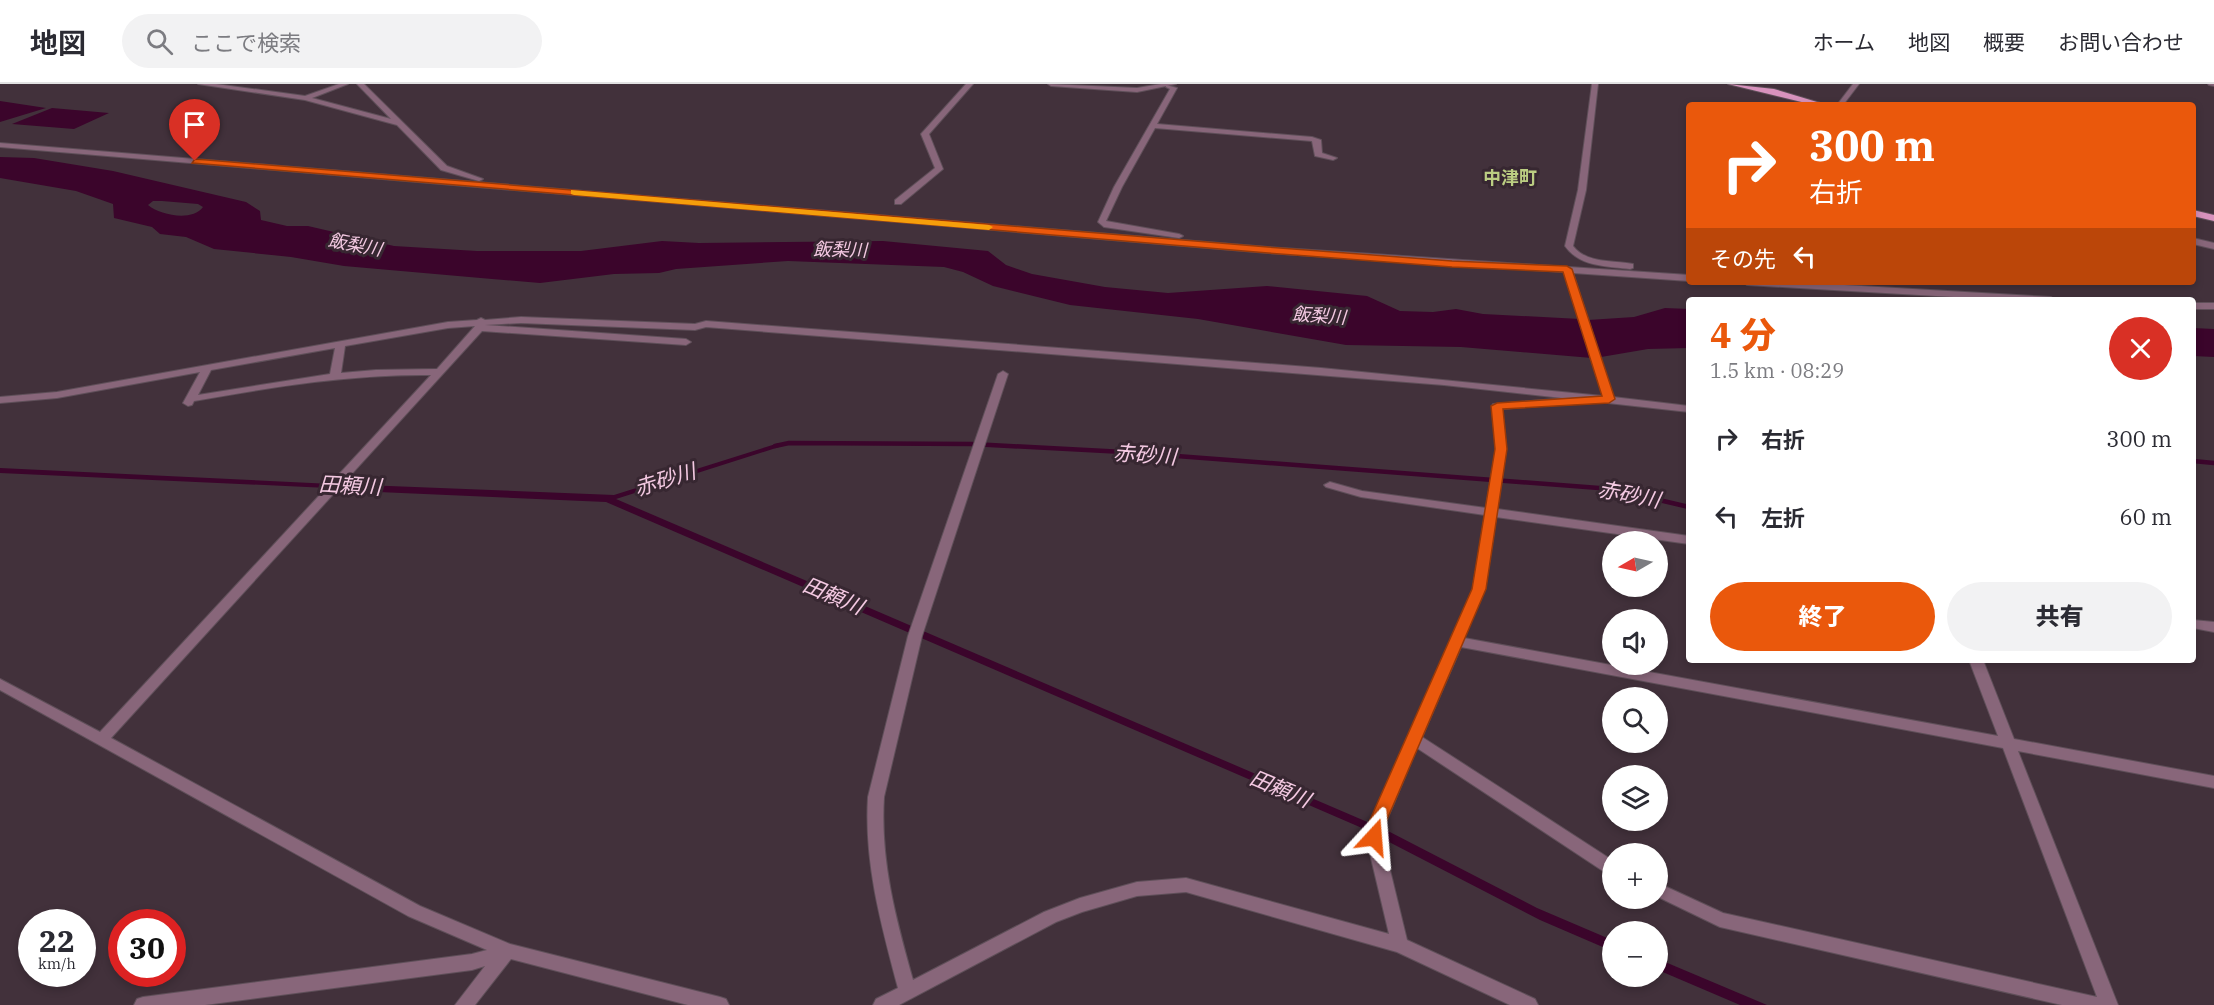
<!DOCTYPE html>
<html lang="ja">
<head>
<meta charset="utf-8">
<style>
  :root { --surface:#fff; --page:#f2f2f3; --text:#2b2b33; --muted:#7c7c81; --line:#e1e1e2; --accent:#ea580c }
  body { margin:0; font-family:"IBM Plex Serif","Noto Sans JP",serif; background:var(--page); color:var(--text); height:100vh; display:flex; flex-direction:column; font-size:22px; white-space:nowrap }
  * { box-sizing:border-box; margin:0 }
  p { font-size:20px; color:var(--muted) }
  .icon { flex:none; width:33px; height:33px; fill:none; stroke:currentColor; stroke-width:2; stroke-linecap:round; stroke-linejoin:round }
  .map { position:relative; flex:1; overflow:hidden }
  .sheet { position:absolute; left:1686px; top:213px; width:510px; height:366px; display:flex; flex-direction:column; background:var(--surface); border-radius:6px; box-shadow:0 3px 9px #0003 }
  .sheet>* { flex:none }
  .banner { position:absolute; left:1686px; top:18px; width:510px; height:183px; border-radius:6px; box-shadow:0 3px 9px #0003; background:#ea580c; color:#fff; overflow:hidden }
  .needle { width:39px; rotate:261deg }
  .controls { position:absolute; left:1602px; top:447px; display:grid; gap:12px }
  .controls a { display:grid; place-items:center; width:66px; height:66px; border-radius:50%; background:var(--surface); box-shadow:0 3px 9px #0003; font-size:30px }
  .speed { position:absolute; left:18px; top:825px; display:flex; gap:12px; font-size:30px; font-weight:700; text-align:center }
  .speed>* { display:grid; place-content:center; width:78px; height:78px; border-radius:50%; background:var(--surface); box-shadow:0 3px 9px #0003; line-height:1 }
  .speed small { font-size:15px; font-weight:400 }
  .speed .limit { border:9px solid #d22; background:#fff; color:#111 }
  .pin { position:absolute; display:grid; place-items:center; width:51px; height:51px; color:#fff; margin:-62px -26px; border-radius:50% 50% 50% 0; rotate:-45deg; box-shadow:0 0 6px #0007 }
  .pin .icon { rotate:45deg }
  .me { position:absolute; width:66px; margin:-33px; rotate:19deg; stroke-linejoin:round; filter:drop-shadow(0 0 4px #0008) }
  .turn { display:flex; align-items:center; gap:21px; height:126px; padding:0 24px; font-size:27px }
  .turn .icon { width:78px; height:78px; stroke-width:2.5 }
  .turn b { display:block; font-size:42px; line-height:51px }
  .then { display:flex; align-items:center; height:57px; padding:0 24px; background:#0003; gap:12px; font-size:22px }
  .round { display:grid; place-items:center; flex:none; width:63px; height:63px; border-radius:32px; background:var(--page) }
  .headline { display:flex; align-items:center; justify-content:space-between; height:102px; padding:0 24px }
  h1 { font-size:36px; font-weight:800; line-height:45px; color:var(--accent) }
  .button { display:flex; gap:12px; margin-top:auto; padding:12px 24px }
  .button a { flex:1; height:69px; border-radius:36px; background:var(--accent); color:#fff; font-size:24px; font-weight:800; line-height:69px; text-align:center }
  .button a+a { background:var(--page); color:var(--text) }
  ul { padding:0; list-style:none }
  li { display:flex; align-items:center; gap:18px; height:78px; padding:0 24px }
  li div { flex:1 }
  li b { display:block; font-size:22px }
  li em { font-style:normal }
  header { display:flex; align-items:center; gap:36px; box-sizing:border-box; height:84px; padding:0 30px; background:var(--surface); border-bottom:2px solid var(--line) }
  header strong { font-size:28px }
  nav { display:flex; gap:33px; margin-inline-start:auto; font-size:21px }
  .search { width:420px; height:54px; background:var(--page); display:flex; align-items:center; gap:15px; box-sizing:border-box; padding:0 21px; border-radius:33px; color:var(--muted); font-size:22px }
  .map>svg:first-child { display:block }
  .water { fill:#3b052b; fill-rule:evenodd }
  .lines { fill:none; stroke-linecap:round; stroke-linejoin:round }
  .stream { stroke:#3b052b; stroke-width:4.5 }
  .minor-casing { stroke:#5f4f59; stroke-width:2 }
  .tertiary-casing { stroke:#5f4f59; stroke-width:2 }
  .primary-casing { stroke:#5f4f59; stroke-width:2 }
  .minor { fill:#88667a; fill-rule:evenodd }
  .tertiary { fill:#88667a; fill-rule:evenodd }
  .primary { fill:#d892bd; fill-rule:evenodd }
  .route { fill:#ea580c; stroke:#983908; stroke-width:1.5 }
  .slow { fill:#f59e0b }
  .labels { text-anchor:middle; stroke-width:6; stroke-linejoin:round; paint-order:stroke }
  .far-quarter-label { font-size:18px; font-weight:bold; fill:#bbcd82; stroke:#372731 }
  .far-water-label { font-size:18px; font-style:italic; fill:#f4c9e2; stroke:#372731 }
  .water-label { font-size:21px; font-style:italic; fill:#f4c9e2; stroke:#372731 }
</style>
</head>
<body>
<header>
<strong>地図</strong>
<div class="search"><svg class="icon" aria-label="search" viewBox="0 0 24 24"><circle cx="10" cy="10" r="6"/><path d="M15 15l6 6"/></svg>ここで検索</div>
<nav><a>ホーム</a><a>地図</a><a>概要</a><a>お問い合わせ</a></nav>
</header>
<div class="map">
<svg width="2214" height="921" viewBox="0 0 2214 921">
  <rect width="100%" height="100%" fill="#42313b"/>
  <g class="water">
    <polygon points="0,17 46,24 0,38"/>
    <polygon points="52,24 109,29 74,45 12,40"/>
    <path d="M0 73 34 74 113 87 246 118 260 127 261 136 287 142H308L394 162 477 167H581L662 157 699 159 883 157 988 167 1006 181 1032 190 1105 203 1168 209 1267 202 1367 212 1400 227 1433 228 1456 225 1483 230 1580 235 1592 274 1461 263 1346 261 1198 235 1070 221 993 202 963 188 944 183 788 177 676 185 659 189 614 190 540 199 492 195 344 182 291 173 214 165 186 153 160 150 152 143 114 134 113 120 76 107 0 94ZM162 117 198 120 203 123C192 138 160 131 148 121L153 117Z"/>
    <polygon points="1665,224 1689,225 1689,264 1648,265 1601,273 1588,236 1634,233"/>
    <polygon points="2193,244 2214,245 2214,273 2193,272"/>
    <polygon points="779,359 779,363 616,415 1386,746 1537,824 1612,856 1612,867 1540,836 1362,744 606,418 333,406 338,400 614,411"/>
    <polygon points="0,384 332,400 328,404 0,389"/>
    <polygon points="1658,875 1767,921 1740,921 1658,886"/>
  </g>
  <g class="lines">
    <g class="stream">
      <polyline points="775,362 789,359 972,360 1124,368 1612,405 1689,423"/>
      <polyline points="2193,377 2214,379"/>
    </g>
    <defs>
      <g id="minor">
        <polygon points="198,0 216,0 305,12 339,0 348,0 312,14 391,35 357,0 364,0 447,82 483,95 479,97 441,86 397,41 305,16"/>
        <polygon points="966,0 973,0 929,50 943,85 901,120 895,120 895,116 935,84 921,50"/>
        <path d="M1592 0H1598L1586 106 1573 162C1587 180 1613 176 1633 180V184L1630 185C1606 182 1580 183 1565 162L1578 106Z"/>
        <polygon points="1853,0 1859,0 1843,21 1837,21"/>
        <polygon points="2208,0 2214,0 2214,2 2209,1"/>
        <polygon points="1166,1 1177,4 1157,40 1312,53 1321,56 1322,69 1337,74 1333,76 1315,72 1312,57 1155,44 1122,103 1106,137 1179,150 1183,152 1179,154 1104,143 1098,138 1114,103 1170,5 1166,3"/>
        <path d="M0 59 1268 163 1689 191V197L1573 189 1613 313 1689 322V328L1444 301 706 243 695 246 521 239 485 241 686 255 691 258 686 261 482 247 111 654 420 822 510 860 720 913 726 915 729 921H688L511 875 475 921H455L485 882 472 886 205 921H134L137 915 143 913 472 870 487 866 408 832 0 606V595L100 648 431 291C351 290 273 303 194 317L192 321 188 322 183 319 200 288 57 314 0 319V313L57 308 448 238 477 236 481 234 485 236 521 233 695 240 706 237 1321 284 1603 312 1564 188 1268 169 0 63ZM475 242 437 285 376 286 341 289 345 262 448 244ZM335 264 330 290 198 311 211 286Z"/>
        <polygon points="2193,154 2214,159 2214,165 2193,160"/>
        <polygon points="1743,198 1792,198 2051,213 2056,216 2005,216 1747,201"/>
        <rect x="2193" y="219" width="21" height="6"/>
        <path d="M1003 287 1008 290 922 552 884 713C880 777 896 835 913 896L1044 828 1080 814 1137 798 1186 794 1389 850 1366 753 1370 738 1473 505 1485 431 1361 413 1326 403 1324 401 1330 398 1362 407 1486 424 1496 365 1492 322 1493 320 1569 314 1574 317 1573 319 1502 325 1506 365 1497 425 1689 452V460L1496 433 1485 505 1464 554 1998 652 1969 576H1983L2014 655 2214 692V704L2018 667 2118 921H2062L1720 843 1658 813V799L1723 829 2097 913 2003 664 1461 563 1422 653 1612 776V791L1606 789 1417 664 1386 738 1382 753 1407 856 1535 915 1538 921H1510L1397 868 1186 808 1137 812 1082 828 1056 838 899 921H873L876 915 898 904C881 840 864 779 868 713L908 552 998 290Z"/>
        <polygon points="2193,536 2214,538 2214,548 2193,544"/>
      </g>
      <polygon id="tertiary" points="1048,0 1137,4 1161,0 1176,0 1137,8 1051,2"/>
      <g id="primary">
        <polygon points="1728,0 1774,5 1827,21 1814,21"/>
        <polygon points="2193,126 2214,131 2214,137 2193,132"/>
      </g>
    </defs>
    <use href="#minor" class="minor-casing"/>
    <use href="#tertiary" class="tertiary-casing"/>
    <use href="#primary" class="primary-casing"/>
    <use href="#minor" class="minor"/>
    <use href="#tertiary" class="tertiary"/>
    <use href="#primary" class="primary"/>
  </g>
  <polygon class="route" points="195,75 1268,163 1452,177 1567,182 1572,185 1615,315 1609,319 1503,325 1507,365 1486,505 1386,738 1380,758 1374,761 1368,758 1365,753 1369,738 1472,505 1495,365 1491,322 1497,319 1602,312 1563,188 1452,183 1268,169 192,79"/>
  <polygon class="slow" points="571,106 989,141 993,143 989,146 574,111 571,110"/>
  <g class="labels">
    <g class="far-quarter-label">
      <text x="1510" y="100">中津町</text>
    </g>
    <g class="far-water-label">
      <text transform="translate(355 161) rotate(11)" y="6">飯梨川</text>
      <text transform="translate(840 166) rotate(1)" y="6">飯梨川</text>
      <text transform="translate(1319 232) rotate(4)" y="6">飯梨川</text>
    </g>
    <g class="water-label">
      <text transform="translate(1145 371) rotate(4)" y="7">赤砂川</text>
      <text transform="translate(665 396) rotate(-17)" y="7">赤砂川</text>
      <text transform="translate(350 402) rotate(3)" y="7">田頼川</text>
      <text transform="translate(1629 411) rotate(11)" y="7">赤砂川</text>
      <text transform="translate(833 512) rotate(23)" y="7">田頼川</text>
      <text transform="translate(1280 705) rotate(23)" y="7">田頼川</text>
    </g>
  </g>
</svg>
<div class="controls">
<a><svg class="needle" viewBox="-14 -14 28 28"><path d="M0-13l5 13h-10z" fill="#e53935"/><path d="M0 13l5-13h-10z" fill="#7c7c81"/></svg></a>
<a><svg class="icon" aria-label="sound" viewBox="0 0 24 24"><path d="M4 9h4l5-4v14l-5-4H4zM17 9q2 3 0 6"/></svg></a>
<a><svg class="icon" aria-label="search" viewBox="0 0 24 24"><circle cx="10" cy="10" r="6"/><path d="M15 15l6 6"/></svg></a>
<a><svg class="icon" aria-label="layers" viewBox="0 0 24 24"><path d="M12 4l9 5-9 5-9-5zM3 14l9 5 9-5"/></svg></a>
<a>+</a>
<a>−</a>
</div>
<div class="speed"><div>22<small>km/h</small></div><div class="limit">30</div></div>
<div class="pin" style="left:195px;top:77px;background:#d93025"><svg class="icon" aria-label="arrive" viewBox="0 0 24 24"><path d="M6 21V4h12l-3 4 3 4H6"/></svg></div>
<svg class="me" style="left:1374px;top:753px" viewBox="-20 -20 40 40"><path d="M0-17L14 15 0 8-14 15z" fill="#ea580c" stroke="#fff" stroke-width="4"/></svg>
<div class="banner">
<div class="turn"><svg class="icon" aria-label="right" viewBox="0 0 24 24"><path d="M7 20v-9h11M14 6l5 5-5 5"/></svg><div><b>300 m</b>右折</div></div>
<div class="then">その先<svg class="icon" aria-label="left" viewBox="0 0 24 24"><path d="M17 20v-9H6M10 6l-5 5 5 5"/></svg></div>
</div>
<section class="sheet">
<div class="headline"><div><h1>4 分</h1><p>1.5 km · 08:29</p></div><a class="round" style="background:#d93025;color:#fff"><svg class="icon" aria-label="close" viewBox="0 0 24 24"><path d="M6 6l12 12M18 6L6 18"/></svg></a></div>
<ul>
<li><svg class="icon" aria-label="right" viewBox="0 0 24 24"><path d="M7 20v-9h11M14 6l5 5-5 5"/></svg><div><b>右折</b></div><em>300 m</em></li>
<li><svg class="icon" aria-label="left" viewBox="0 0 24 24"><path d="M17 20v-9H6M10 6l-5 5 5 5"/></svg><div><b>左折</b></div><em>60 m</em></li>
</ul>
<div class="button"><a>終了</a><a>共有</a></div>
</section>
</div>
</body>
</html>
